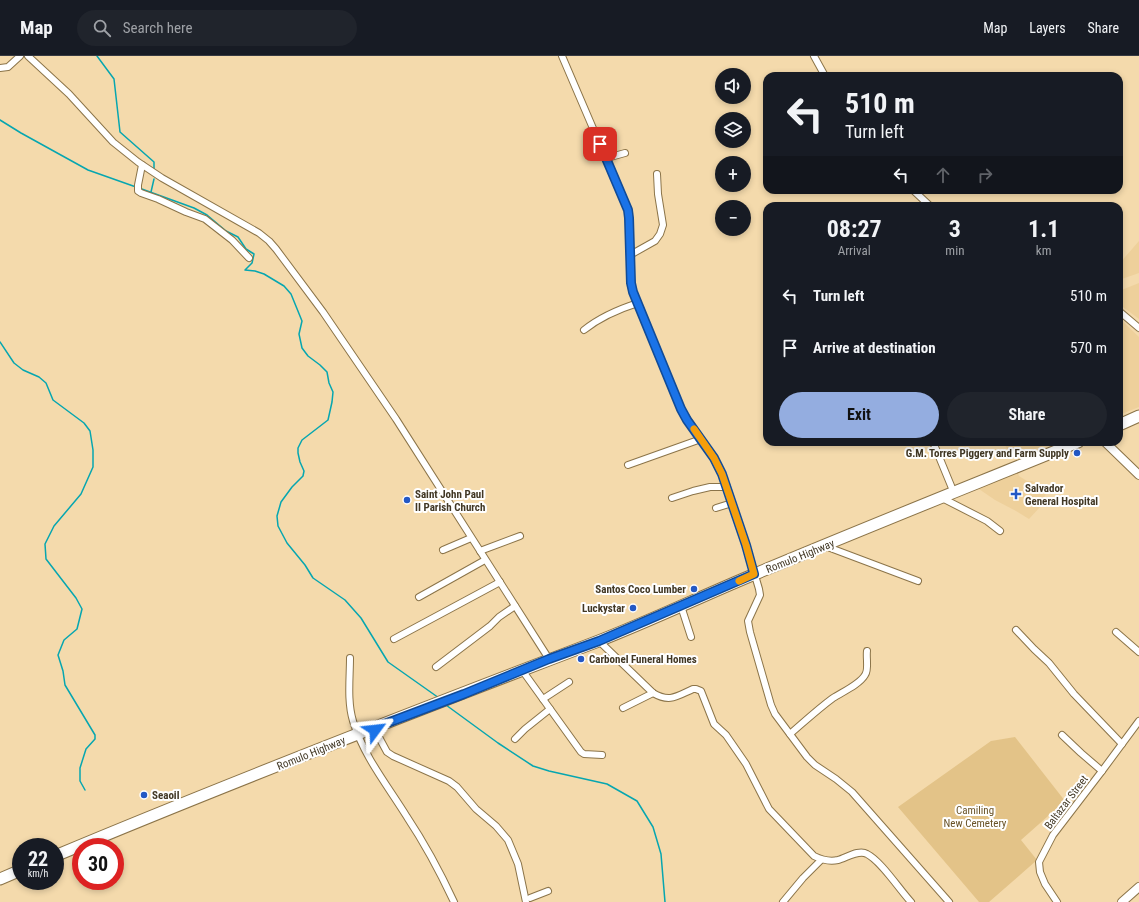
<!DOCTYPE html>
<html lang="en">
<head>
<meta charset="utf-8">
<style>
  :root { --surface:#171b24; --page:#20242c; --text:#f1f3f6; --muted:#9ea1a6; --line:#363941; --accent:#94ade0 }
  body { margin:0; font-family:"Roboto Condensed",sans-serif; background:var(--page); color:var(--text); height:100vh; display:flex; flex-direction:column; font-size:15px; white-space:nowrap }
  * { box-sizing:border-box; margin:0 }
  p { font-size:13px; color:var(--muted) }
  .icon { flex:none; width:22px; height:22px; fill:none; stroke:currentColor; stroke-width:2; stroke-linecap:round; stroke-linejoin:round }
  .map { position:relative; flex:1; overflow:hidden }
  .drawer { position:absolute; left:763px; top:146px; width:360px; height:244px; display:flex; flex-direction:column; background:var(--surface); border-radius:12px; box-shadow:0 2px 6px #0003 }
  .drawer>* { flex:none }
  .top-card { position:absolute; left:763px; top:16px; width:360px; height:122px; border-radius:12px; box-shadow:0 2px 6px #0003; background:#171b24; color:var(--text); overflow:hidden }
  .tools { position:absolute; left:715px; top:12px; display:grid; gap:8px }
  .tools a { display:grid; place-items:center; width:36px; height:36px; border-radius:50%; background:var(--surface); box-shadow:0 2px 6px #0003; font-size:20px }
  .speed { position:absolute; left:12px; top:782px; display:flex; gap:8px; font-size:20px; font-weight:700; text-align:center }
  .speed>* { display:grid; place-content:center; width:52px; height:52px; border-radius:50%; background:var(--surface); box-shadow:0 2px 6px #0003; line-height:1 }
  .speed small { font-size:10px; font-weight:400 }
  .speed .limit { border:6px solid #d22; background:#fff; color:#111 }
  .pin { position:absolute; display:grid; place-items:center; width:34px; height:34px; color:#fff; margin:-17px; border-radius:8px; box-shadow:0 2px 6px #0006 }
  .me { position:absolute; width:44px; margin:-22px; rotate:60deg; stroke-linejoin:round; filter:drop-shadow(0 0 3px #0008) }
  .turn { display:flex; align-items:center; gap:14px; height:84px; padding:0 16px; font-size:18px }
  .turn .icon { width:52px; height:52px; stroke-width:2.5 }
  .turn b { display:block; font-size:28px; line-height:34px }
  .lanes { display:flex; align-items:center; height:38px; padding:0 16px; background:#0003; justify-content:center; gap:20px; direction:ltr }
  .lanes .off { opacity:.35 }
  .eta { display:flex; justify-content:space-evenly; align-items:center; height:68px; text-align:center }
  .eta b { font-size:24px; font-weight:700; line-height:28px }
  .action { display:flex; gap:8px; margin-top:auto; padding:8px 16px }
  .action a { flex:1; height:46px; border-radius:24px; background:var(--accent); color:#111; font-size:16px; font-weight:700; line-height:46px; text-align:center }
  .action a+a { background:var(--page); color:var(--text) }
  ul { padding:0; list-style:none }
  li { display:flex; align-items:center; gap:12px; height:52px; padding:0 16px }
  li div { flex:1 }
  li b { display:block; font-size:15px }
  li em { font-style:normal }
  header { display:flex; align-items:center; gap:24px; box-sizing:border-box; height:56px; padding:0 20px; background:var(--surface); border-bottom:1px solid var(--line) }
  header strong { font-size:19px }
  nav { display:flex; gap:22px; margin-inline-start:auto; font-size:14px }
  .search { width:280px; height:36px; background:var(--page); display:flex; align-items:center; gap:10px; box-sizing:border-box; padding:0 14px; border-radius:22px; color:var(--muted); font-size:15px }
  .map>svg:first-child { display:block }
  .built { fill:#eed09b }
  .green { fill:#e3c388 }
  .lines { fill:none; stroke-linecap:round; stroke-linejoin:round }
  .stream { stroke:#06a6b0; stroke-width:1.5 }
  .minor-casing { stroke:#8b7449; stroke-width:8 }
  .tertiary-casing { stroke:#8b7449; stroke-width:10 }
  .trunk-casing { stroke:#8b7449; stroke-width:13 }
  .minor { stroke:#fff; stroke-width:6 }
  .tertiary { stroke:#fff; stroke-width:8 }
  .trunk { stroke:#fff; stroke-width:11 }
  .route-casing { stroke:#114b97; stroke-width:10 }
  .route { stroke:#1a73e8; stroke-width:7 }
  .slow { stroke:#f59e0b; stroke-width:7 }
  .poi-dot { fill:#2358c5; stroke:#fff; stroke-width:1.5 }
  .labels { text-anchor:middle; stroke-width:4; stroke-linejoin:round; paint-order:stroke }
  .poi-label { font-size:11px; font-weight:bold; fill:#413724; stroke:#fff; text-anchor:start }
  .street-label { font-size:11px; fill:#413724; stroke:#fff }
  .park-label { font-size:11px; fill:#695226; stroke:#fff }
</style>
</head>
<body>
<header>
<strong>Map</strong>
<div class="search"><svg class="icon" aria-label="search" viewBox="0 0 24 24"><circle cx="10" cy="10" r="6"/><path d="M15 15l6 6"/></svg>Search here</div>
<nav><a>Map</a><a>Layers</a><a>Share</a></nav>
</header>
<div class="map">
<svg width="1139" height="846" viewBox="0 0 1139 846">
  <rect width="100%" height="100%" fill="#f4daac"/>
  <g class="built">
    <polygon points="1139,185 1139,217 1119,224 1119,208"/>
    <polygon points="1139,227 1139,263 1119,248 1119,235"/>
    <polygon points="1119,262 1139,281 1139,351 1119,359"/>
    <polygon points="1003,386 1052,386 1013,402"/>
    <polygon points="1017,414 1019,420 1027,425 1032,425 1048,432 1041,450 1029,463 1016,455 995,444 976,431"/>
  </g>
  <polygon class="green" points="1015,681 1065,745 1021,784 1037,804 989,846 979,846 898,751 991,685"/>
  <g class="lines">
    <g class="stream">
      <polyline points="97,0 114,23 120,76 154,106 154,115"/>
      <polyline points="0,64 21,77 88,114 136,131"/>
      <polyline points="139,132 194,152 207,159 226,175 238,181 246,193 254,198 252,207 245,214 255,215 264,218 284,230 291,238 302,265 299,278 302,292 308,300 320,309 327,316 329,327 333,336 332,346 328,364 302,384 298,392 298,397 300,406 304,415 303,420 292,431 281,446 277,460 278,470 287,487 305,509 313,522 345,544 361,562 388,606 439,642"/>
      <polyline points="151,136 154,123"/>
      <polyline points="0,286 14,307 23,314 39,321 46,327 53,344 84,367 90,375 93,394 93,411 81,438 54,470 45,488 46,503 76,542 82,553 77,573 64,584 58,599 63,615 65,629 95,679 95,683 86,693 80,712 80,725 85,734"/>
      <polyline points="446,649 498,687 533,710 549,715 607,728 637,745 653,771 661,798 665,846"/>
    </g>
    <defs>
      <g id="minor">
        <polyline points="28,0 69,38 113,86 138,106 162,122 259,177 269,185 276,193 323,256 396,363 549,603"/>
        <path d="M562 0 628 154 629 162 631 227 633 236 681 353C694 375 712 395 722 418L746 489 759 533 760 539 748 565 750 576 771 649 775 658 807 701 815 709 836 723 852 736 949 846"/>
        <polyline points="814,0 825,20"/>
        <polyline points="0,12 8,11 20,0"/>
        <polyline points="607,102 625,97"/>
        <polyline points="142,109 138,129 138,135 141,137 158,143 186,156 205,163 232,184 249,202"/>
        <polyline points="913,134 930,150"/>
        <polyline points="630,199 655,185 660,178 663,169 658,138 657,118"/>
        <polyline points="1119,255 1139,272"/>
        <path d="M584 274C599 262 619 253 638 247"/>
        <polyline points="933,386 954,437"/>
        <polyline points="628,409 701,383"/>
        <polyline points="672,442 693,435 710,431 727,431"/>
        <polyline points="942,442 987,465 1000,475"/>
        <polyline points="716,452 732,447"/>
        <polyline points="825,490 918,525"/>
        <polyline points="443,494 471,482"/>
        <polyline points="480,495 520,480"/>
        <polyline points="419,541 485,504"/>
        <polyline points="681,550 691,581"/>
        <polyline points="1016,574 1034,593 1049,607 1074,638 1122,688"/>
        <polyline points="1116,576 1139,596"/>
        <polyline points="394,583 500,526"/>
        <path d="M599 585 653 637C670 647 677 640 693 633H696L701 635 714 668 726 679 746 708 769 753 814 800C822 804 829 806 838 804 846 802 859 793 867 798 881 805 899 833 911 846"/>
        <path d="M350 602C350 622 347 645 353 665 364 701 388 730 407 761 425 788 440 816 454 846"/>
        <polyline points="436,611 490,570 499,561 515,550"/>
        <polyline points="522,614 581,696 584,698 602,699"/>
        <polyline points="543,643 569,626"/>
        <polyline points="623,652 653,637"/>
        <polyline points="374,672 387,696 393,700 449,725 457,731 476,753 496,770 508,784 518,808 526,846"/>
        <path d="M790 678C804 666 818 653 833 642 842 636 859 629 865 619 869 614 866 602 867 595"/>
        <polyline points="1062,679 1081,697 1102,715"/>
        <polyline points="515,683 525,673 550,653"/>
        <polyline points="530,842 548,835"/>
        <polyline points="783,846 803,822 821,804"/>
        <polyline points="1057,846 1045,828 1040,816 1039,806 1053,779 1102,715 1139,665"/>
      </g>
      <g id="tertiary">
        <polyline points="1105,386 1139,419"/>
        <polyline points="1122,846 1139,831"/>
      </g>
      <g id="trunk">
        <polyline points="1119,369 1139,360"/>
        <path d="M55 800C234 725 415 655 596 586 650 565 702 540 755 518 862 473 970 430 1078 386"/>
        <polyline points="0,823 21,814"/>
      </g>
    </defs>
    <use href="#minor" class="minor-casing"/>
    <use href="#tertiary" class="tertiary-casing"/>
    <use href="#trunk" class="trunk-casing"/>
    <use href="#minor" class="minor"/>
    <use href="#tertiary" class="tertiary"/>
    <use href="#trunk" class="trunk"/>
  </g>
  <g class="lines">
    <defs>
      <polyline id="route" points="375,674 374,672 464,638 549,603 599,585 754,518 746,489 722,418 714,402 687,364 681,353 633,236 631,227 629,162 628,154 600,88"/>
    </defs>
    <use href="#route" class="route-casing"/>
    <use href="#route" class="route"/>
    <polyline class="slow" points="694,373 714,402 722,418 746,489 754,518 739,525"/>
  </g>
  <g class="poi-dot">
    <circle cx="1077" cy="397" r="4"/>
    <path d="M1014 432h4v4h4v4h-4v4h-4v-4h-4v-4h4z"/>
    <circle cx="407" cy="444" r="4"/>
    <circle cx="694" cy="533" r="4"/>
    <circle cx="633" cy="552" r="4"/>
    <circle cx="581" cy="603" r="4"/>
    <circle cx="144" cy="739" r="4"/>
  </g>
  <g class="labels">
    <g class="poi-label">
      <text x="1069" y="401" text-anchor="end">G.M. Torres Piggery and Farm Supply</text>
      <text x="1025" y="436">Salvador<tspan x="1025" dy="13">General Hospital</tspan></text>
      <text x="415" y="442">Saint John Paul<tspan x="415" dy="13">II Parish Church</tspan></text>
      <text x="686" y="537" text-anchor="end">Santos Coco Lumber</text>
      <text x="625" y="556" text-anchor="end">Luckystar</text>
      <text x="589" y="607">Carbonel Funeral Homes</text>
      <text x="152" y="743">Seaoil</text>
    </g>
    <g class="street-label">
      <text transform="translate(800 500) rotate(-22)" y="4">Romulo Highway</text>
      <text transform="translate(311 697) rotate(-22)" y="4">Romulo Highway</text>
      <text transform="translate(1066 746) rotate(-53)" y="4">Baltazar Street</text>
    </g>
    <g class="park-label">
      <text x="975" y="758">Camiling<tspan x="975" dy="13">New Cemetery</tspan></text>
    </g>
  </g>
</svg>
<div class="tools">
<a><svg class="icon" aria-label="sound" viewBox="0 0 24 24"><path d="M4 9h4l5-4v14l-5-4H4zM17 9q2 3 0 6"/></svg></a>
<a><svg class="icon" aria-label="layers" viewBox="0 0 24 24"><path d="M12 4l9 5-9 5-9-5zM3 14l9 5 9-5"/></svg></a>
<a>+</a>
<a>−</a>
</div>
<div class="speed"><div>22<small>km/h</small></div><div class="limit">30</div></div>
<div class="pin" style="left:600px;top:88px;background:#d93025"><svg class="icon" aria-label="arrive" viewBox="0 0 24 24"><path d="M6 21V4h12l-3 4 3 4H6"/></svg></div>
<svg class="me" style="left:375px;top:674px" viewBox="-20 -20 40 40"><path d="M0-17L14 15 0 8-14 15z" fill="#1a73e8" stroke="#fff" stroke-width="4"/></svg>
<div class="top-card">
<div class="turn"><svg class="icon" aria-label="left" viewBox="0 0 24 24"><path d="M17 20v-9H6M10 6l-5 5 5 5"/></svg><div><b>510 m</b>Turn left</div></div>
<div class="lanes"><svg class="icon" aria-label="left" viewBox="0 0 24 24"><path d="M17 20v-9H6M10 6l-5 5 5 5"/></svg><svg class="icon off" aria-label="ahead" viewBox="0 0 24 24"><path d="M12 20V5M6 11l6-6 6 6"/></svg><svg class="icon off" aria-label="right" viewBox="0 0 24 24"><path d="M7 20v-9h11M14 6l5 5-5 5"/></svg></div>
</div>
<section class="drawer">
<div class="eta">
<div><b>08:27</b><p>Arrival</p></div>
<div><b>3</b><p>min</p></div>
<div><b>1.1</b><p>km</p></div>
</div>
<ul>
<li><svg class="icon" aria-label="left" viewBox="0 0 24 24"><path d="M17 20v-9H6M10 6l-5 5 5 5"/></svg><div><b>Turn left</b></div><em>510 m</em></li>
<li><svg class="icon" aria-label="arrive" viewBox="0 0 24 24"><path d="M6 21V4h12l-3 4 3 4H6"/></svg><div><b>Arrive at destination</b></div><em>570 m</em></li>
</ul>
<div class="action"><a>Exit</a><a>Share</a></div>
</section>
</div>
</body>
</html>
